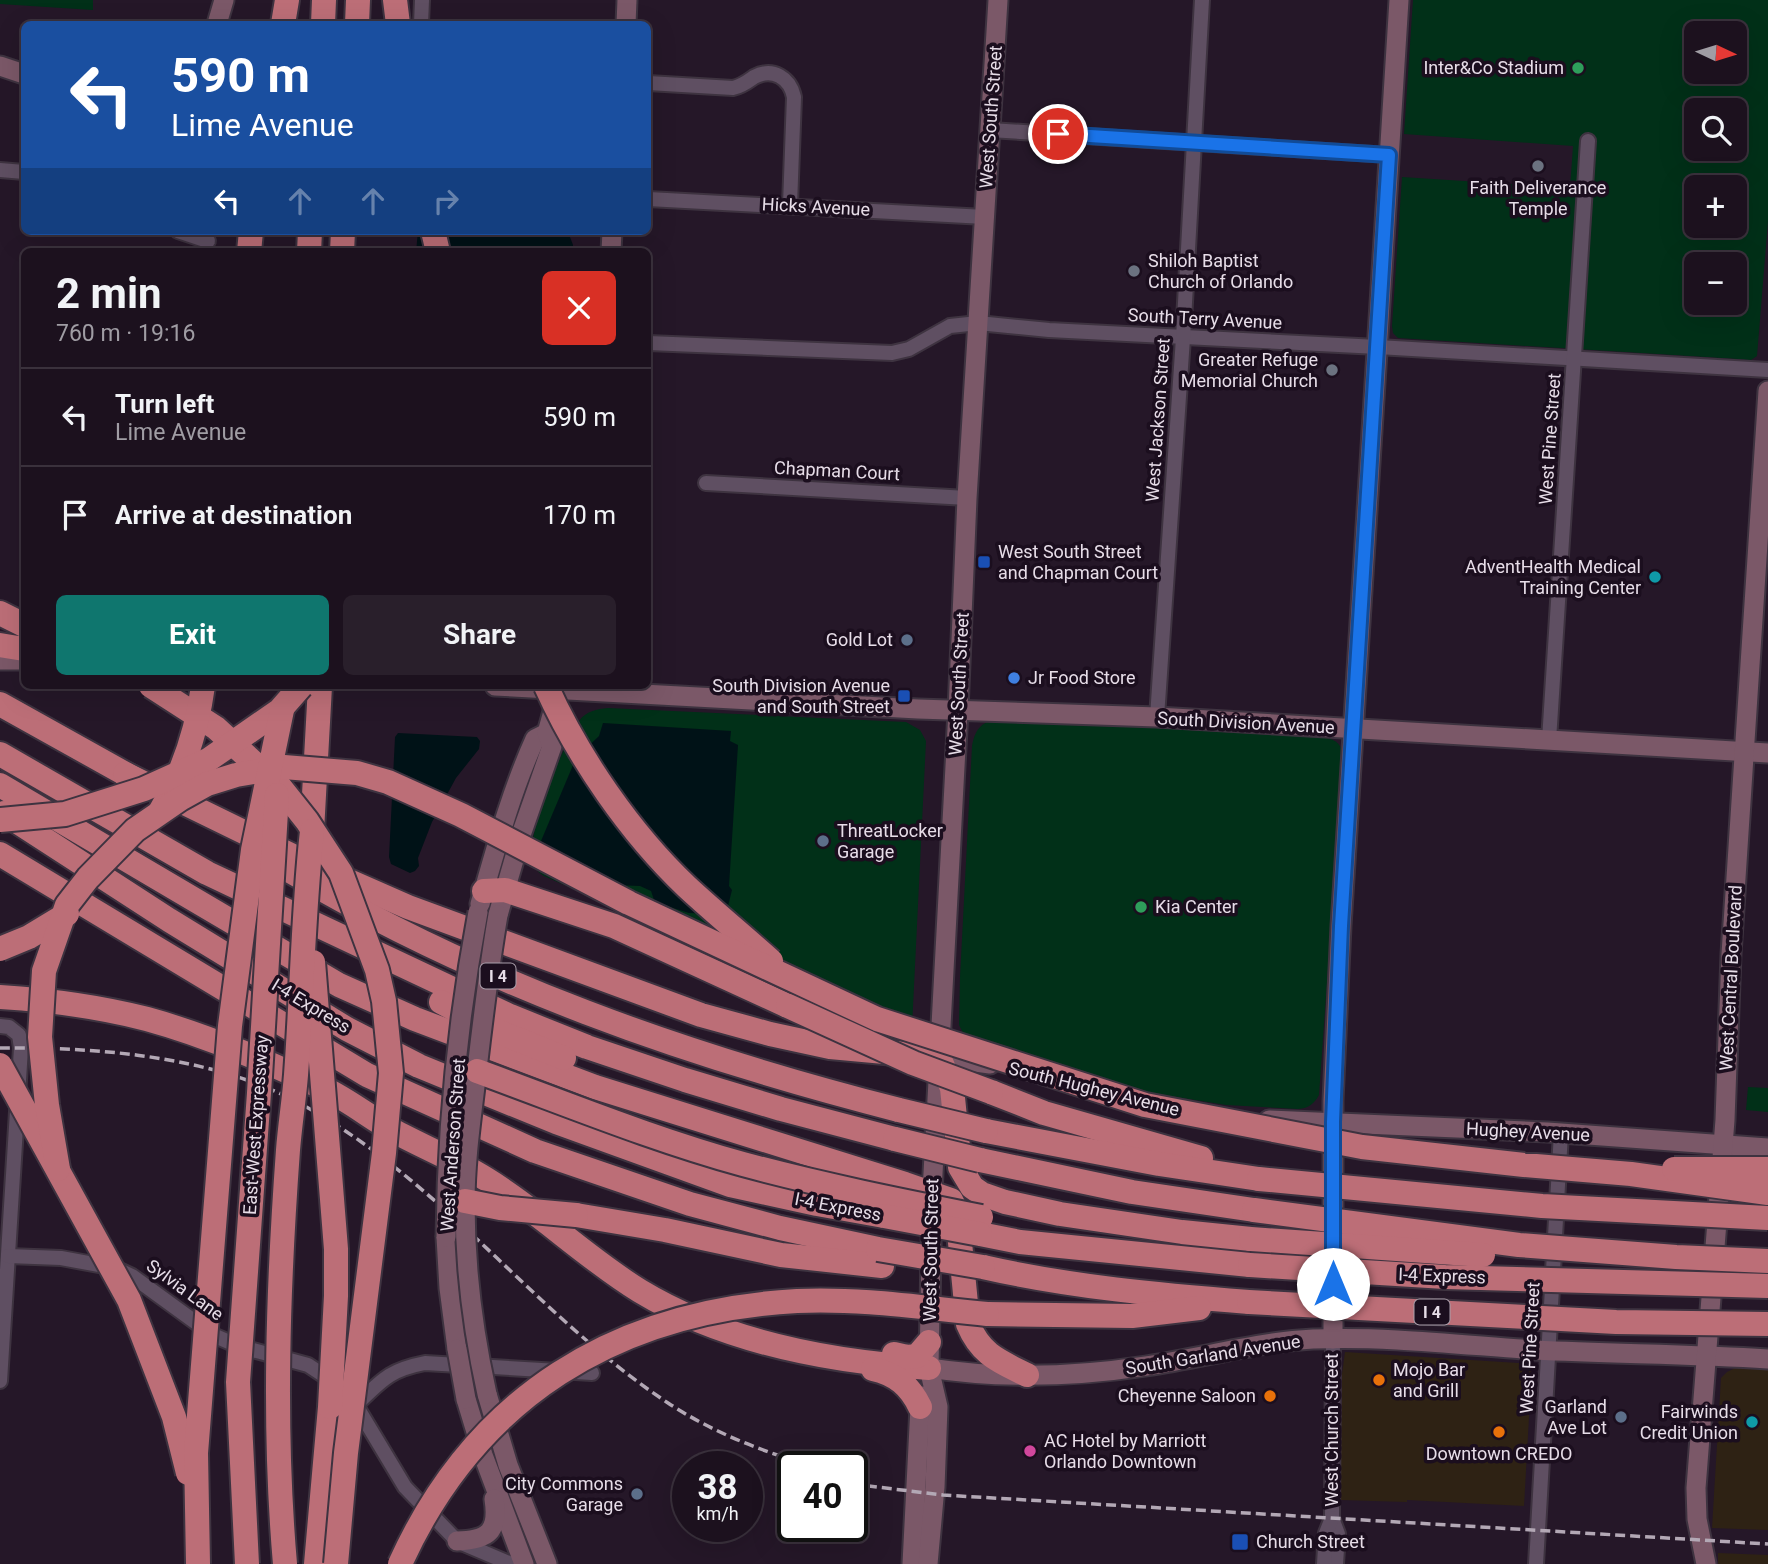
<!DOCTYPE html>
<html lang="en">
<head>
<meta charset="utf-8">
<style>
  :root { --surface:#1c111e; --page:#291f2b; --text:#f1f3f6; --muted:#a09da4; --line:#3a313c; --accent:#0f766e }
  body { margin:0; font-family:Roboto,sans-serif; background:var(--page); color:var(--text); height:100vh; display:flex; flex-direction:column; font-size:26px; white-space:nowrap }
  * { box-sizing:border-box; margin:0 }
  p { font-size:23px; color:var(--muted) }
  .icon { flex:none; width:38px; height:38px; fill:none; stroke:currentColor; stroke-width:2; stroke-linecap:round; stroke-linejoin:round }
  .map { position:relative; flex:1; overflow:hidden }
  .drawer { position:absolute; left:21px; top:248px; width:630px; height:441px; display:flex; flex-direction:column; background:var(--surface); border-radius:10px; box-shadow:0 7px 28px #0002,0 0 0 2px var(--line) }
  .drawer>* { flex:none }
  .top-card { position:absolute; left:21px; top:21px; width:630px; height:214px; border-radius:10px; box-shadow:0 7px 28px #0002,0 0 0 2px var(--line); background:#1a4fa0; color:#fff; overflow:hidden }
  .needle { width:46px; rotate:94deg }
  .controls { position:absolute; left:1684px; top:21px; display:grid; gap:14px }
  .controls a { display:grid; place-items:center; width:63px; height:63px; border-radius:10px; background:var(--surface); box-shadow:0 7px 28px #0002,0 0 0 2px var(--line); font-size:35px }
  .speed { position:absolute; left:672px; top:1451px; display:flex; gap:14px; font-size:35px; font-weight:700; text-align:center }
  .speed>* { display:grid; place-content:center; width:91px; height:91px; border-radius:50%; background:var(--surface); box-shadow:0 7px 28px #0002,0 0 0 2px var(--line); line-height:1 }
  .speed small { font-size:18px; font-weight:400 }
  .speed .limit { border:4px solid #111; border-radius:10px; background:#fff; color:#111 }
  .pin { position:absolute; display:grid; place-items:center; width:60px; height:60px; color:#fff; margin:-30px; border:4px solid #fff; border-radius:50%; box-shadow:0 2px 7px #0007 }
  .me { position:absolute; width:77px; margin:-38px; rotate:0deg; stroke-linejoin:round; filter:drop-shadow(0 0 5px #0008) }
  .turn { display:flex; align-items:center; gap:24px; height:147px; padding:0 35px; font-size:32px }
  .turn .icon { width:91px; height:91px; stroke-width:2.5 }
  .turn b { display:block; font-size:49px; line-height:60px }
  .lanes { display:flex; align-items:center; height:66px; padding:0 35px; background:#0003; justify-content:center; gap:35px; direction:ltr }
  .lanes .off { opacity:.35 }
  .round { display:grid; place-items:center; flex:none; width:74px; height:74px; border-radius:10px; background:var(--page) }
  .head { display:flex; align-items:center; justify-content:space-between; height:119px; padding:0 35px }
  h1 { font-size:42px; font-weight:700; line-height:52px }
  .button { display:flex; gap:14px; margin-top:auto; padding:14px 35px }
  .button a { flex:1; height:80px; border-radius:10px; background:var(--accent); color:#fff; font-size:28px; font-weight:700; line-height:80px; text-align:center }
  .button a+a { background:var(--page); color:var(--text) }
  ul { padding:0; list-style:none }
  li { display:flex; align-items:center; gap:21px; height:98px; padding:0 35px; border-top:2px solid var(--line) }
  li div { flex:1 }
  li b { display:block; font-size:26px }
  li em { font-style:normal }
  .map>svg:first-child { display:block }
  .commercial { fill:#2e2214 }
  .green { fill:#013018; fill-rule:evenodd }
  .water { fill:#001217 }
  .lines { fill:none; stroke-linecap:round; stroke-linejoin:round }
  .street-casing { stroke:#3e3340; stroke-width:18 }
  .secondary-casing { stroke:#3e3340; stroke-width:23 }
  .highway-casing { stroke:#3e3340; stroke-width:28 }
  .street { stroke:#5f4f62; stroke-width:14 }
  .secondary { stroke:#7b5868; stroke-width:19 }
  .highway { stroke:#bc6e77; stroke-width:24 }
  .rail { stroke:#b3a8b5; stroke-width:3.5; stroke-dasharray:10 5; stroke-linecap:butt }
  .secondary-bridge-casing { stroke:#3e3340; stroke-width:23; stroke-linecap:butt }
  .highway-bridge-casing { stroke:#3e3340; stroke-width:28; stroke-linecap:butt }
  .secondary-bridge { stroke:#7b5868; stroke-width:19 }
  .highway-bridge { stroke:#bc6e77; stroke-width:24 }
  .route-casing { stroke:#114b97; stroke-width:18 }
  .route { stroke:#1a73e8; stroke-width:12 }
  .leisure-dot { fill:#2e9e5b; stroke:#1b0e1e; stroke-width:2.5 }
  .worship-dot { fill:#6b7280; stroke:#1b0e1e; stroke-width:2.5 }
  .transit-dot { fill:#1a4fb4; stroke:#1b0e1e; stroke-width:2.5 }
  .culture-dot { fill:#0f9aa8; stroke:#1b0e1e; stroke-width:2.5 }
  .service-dot { fill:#5c6f8a; stroke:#1b0e1e; stroke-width:2.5 }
  .shop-dot { fill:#3f7fe0; stroke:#1b0e1e; stroke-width:2.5 }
  .food-dot { fill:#e8710a; stroke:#1b0e1e; stroke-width:2.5 }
  .hotel-dot { fill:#d1479c; stroke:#1b0e1e; stroke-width:2.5 }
  .labels { text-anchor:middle; stroke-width:7; stroke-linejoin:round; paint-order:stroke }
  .shield { fill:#1b0e1e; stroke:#aa9fab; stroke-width:2 }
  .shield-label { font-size:16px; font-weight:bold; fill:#e7dde8 }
  .poi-label { font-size:18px; fill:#e7dde8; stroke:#1b0e1e; text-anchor:end }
  .street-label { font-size:18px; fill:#e7dde8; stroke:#1b0e1e }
</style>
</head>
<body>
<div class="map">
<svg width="1768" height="1564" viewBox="0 0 1768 1564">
  <rect width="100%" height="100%" fill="#251728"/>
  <g class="commercial">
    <polygon points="1345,1352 1532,1364 1524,1506 1407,1500 1407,1502 1340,1500 1342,1374"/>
    <polygon points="1737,1367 1768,1369 1768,1530 1712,1528 1721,1378 1727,1372"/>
    <polygon points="1718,1553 1768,1555 1768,1564 1718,1564"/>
  </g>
  <g class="green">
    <polygon points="0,0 93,0 93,10 0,4"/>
    <path d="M1413 0H1768V221L1757 356 1751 360 1738 359 1398 338 1393 333 1392 326 1402 177 1570 188 1573 146 1404 134ZM1696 33H1734V72H1696ZM1696 110H1734V149H1696ZM1696 187H1734V226H1696ZM1696 264H1734V303H1696Z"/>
    <path d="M608 708 906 722 920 730 926 741 911 1048 793 995 710 950 544 876C538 872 533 868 531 860 526 840 565 738 579 721 586 711 597 709 608 708Z"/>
    <path d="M1002 719 1325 738C1336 739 1342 745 1343 756L1319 1095C1314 1104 1309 1108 1298 1109L1226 1105 1146 1092 965 1037 959 1025 960 977 972 746C975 727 984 720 1002 719Z"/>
    <polygon points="1748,1087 1768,1088 1768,1112 1746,1110"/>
  </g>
  <g class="water">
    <polygon points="418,231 555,231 570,237 573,245 572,252 416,252"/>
    <polygon points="603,723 731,731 730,741 738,745 729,886 732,890 728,906 723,914 689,913 657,903 654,900 651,891 640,886 615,885 547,852 541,841 576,758 599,736"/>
    <polygon points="398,733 477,737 480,741 479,749 456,778 432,822 418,858 419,866 415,871 410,873 391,864 389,857 395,737"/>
  </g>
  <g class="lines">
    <defs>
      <g id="street">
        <polyline points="421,24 422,0"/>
        <path d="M648 83 733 88C742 86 747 82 754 77 773 67 790 78 794 97L790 205"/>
        <polyline points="990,130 1389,155"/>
        <polyline points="0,170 24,172"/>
        <polyline points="648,199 985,217"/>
        <polyline points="178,231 208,241"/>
        <polyline points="648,343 892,353 909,349 950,326 978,323 1049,330 1378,347 1768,370"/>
        <polyline points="706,483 967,498"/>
        <polyline points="1157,717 1183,338 1202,0"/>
        <polyline points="1549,740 1588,141"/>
        <polyline points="0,1026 9,1027 19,1035 21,1048 0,1381"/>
        <polyline points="8,1256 61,1258 115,1268 132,1276 213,1335 238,1346 308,1365 335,1383"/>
        <polyline points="1333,1339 1332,1518 1338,1534 1336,1564"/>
        <polyline points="354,1402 405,1487 457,1541 511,1564"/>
        <path d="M356 1405C382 1380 389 1370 425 1363L592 1373"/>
        <polyline points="1324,1564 1326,1533 1332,1518"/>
        <polyline points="1536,1564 1561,1133"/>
      </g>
      <g id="secondary">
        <polyline points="217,24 224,0"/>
        <polyline points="626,24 627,0"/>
        <polyline points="0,66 24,74"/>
        <polyline points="611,252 612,231"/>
        <polyline points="0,660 24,660"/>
        <polyline points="495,686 918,709 1157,717 1768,753"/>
        <path d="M480 904C496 848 511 792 535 739L547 733"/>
        <polyline points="498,915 522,832 552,746 547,733 557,697"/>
        <polyline points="939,1057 990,1064"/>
        <polyline points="1269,1120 1547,1132 1768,1148"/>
        <polyline points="446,1237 449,1288 457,1349"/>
        <polyline points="1333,1339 1333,1101 1341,926 1399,0"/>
        <path d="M929 1368C1001 1379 1074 1377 1146 1366 1202 1358 1256 1342 1313 1339 1386 1336 1462 1345 1535 1350 1613 1354 1690 1354 1768 1359"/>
        <polyline points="487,1394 508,1465 547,1564"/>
        <polyline points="466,1399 483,1455 524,1564"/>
        <path d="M457 1541C488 1540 499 1532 494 1499"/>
        <polyline points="912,1564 920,1407 923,1396"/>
        <polyline points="928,1564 935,1487 938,1407 929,1368 932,1192 958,711 967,498 998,0"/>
        <polyline points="1706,1564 1697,1519 1696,1488 1725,1120 1731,954 1768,391"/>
      </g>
      <g id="highway">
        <polyline points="395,0 398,24"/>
        <polyline points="283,24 287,0"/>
        <polyline points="323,24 324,0"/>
        <polyline points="357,24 358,0"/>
        <polyline points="433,231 438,252"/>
        <polyline points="249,252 251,231"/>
        <polyline points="309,252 310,231"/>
        <polyline points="342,252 343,231"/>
        <polyline points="0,613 24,625"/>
        <polyline points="0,645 24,649"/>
        <polyline points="0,704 138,781"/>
        <polyline points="0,754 207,873 510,1016 587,1047 685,1080 781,1109 895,1139"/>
        <polyline points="125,774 301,860 408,907 701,1015 770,1034 830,1047 939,1057 952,1088 960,1167 972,1187 982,1194 1005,1202 1060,1214 1182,1232 1251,1239"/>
        <path d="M0 785 339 985 415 1019 595 1087 905 1184 951 1200 957 1212 968 1324C981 1355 999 1361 1027 1375"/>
        <polyline points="4,813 169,920 347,1029 419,1066 556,1122 730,1185 817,1204 884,1216"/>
        <polyline points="312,831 320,686"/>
        <polyline points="0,854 367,1075 535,1151 690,1204 780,1228 878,1249"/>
        <path d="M290 871C482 984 684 1055 899 1110"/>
        <polyline points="484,891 505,890 614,926 788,1006"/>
        <path d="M0 997C48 1000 100 1007 147 1019 209 1036 270 1063 329 1091 351 1102 371 1118 392 1130 423 1147 456 1160 486 1179 540 1212 586 1258 640 1291 726 1343 831 1362 929 1368"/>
        <polyline points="441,1002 492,1029 564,1058"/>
        <polyline points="991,1092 1044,1113 1201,1158"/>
        <polyline points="986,1131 1159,1164 1259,1179"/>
        <polyline points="980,1160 1132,1192 1254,1210"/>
        <polyline points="576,1215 665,1230 781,1255 882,1266"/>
        <polyline points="980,1234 1020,1242 1250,1265"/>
        <path d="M983 1267C1071 1287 1160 1295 1249 1302"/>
        <polyline points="987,1314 1132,1316 1199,1308"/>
        <polyline points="894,1354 907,1357 917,1356 929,1342"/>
        <path d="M873 1369C896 1374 910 1386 920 1407"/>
        <polyline points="316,1564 330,1407"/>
      </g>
    </defs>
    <use href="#street" class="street-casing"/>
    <use href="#secondary" class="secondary-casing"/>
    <use href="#highway" class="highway-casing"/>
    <use href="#street" class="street"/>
    <use href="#secondary" class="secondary"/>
    <use href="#highway" class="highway"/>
    <g class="rail">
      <path d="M0 1048C97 1047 213 1056 299 1103 442 1180 535 1315 668 1403 712 1432 763 1452 813 1466"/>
      <polyline points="852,1484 943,1495 1768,1544"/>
    </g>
    <defs>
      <g id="secondary-bridge">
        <path d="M446 1237C447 1129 458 1018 478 912"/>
        <polyline points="457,1349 466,1399"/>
        <path d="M487 1394C473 1331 465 1268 465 1203 465 1158 472 1114 477 1069 483 1018 489 966 498 915"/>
      </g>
      <g id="highway-bridge">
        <polyline points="151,686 216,728 280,787 307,821 341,873 377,970 384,1001 391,1073 384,1153 346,1453 336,1564"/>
        <path d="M546 686C578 757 630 833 687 887 714 912 743 936 771 961"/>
        <path d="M161 810C183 772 197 730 203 686"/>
        <polyline points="0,820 65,814 144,789 208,760 280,710 301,686"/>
        <polyline points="0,949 29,937 67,914"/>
        <polyline points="313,962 336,1249 336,1296 330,1407"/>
        <polyline points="788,1006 913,1063 991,1092"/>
        <polyline points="0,1065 129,1300 174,1417 188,1473"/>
        <path d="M477 1071C565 1103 652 1139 743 1164 821 1185 901 1201 981 1217"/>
        <polyline points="899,1110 986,1131"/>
        <polyline points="895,1139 980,1160"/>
        <polyline points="58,1169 47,1105 40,1037 44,971 67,905 88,878 135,830 180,799 207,784 236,775 284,767 357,773 388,782 461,815 629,903 877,1019 1145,1105 1362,1147 1524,1165 1631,1174 1768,1193"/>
        <polyline points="1674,1169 1768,1169"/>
        <polyline points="1259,1179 1542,1206 1768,1218"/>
        <polyline points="465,1201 500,1208 576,1215"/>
        <polyline points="1254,1210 1519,1245 1676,1257 1768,1261"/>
        <polyline points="884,1216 980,1234"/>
        <polyline points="1251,1239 1483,1255"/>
        <polyline points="878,1249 983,1267"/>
        <polyline points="1250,1265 1445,1277 1768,1286"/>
        <polyline points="1249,1302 1616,1322 1768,1324"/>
        <polyline points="198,1564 196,1453 230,1026 253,850 282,710"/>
        <polyline points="247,1564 238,1382 259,1093 277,795"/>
        <path d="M285 1564C273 1426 278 1287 288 1150 290 1125 294 1100 296 1075 302 994 303 913 312 831"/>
        <path d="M400 1564C476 1396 616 1311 797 1301 860 1298 924 1308 987 1314"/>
      </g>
    </defs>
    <use href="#secondary-bridge" class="secondary-bridge-casing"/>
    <use href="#highway-bridge" class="highway-bridge-casing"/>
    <use href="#secondary-bridge" class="secondary-bridge"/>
    <use href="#highway-bridge" class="highway-bridge"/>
  </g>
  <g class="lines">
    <defs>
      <polyline id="route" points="1058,134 1389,155 1341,926 1333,1122 1333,1284"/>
    </defs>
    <use href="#route" class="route-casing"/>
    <use href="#route" class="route"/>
  </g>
  <g class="leisure-dot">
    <circle cx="1578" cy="68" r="7"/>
    <circle cx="1141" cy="907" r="7"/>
  </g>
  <g class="worship-dot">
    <circle cx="1538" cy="166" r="7"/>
    <circle cx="1134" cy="271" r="7"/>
    <circle cx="1332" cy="370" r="7"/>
  </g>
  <g class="transit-dot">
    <rect x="977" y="555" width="14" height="14" rx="3.5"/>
    <rect x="897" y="689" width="14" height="14" rx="3.5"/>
    <rect x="1231" y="1533" width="18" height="18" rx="3.5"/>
  </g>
  <g class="culture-dot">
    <circle cx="1655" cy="577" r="7"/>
    <circle cx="1752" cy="1422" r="7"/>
  </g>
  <g class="service-dot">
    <circle cx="907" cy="640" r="7"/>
    <circle cx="823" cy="841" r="7"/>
    <circle cx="1621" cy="1417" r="7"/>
    <circle cx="637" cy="1494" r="7"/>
  </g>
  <circle class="shop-dot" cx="1014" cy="678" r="7"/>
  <g class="food-dot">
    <circle cx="1379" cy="1380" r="7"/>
    <circle cx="1270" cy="1396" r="7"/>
    <circle cx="1499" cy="1432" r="7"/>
  </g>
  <circle class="hotel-dot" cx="1030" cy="1451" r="7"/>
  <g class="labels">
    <g class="shield">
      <rect x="480.5" y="963.5" width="35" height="25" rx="5"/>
      <rect x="1414.5" y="1299.5" width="35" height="25" rx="5"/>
    </g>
    <g class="shield-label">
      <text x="498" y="982">I 4</text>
      <text x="1432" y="1318">I 4</text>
    </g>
    <g class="poi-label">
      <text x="1564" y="74">Inter&amp;Co Stadium</text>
      <text x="1538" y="194" text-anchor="middle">Faith Deliverance<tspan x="1538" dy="21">Temple</tspan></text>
      <text x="1148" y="267" text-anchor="start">Shiloh Baptist<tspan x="1148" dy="21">Church of Orlando</tspan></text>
      <text x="1318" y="366">Greater Refuge<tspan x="1318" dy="21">Memorial Church</tspan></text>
      <text x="998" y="558" text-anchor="start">West South Street<tspan x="998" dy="21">and Chapman Court</tspan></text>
      <text x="1641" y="573">AdventHealth Medical<tspan x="1641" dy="21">Training Center</tspan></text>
      <text x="893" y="646">Gold Lot</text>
      <text x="1028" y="684" text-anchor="start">Jr Food Store</text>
      <text x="890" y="692">South Division Avenue<tspan x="890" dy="21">and South Street</tspan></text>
      <text x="837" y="837" text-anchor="start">ThreatLocker<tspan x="837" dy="21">Garage</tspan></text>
      <text x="1155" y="913" text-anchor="start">Kia Center</text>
      <text x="1393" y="1376" text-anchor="start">Mojo Bar<tspan x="1393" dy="21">and Grill</tspan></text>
      <text x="1256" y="1402">Cheyenne Saloon</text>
      <text x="1607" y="1413">Garland<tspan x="1607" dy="21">Ave Lot</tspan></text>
      <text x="1738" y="1418">Fairwinds<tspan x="1738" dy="21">Credit Union</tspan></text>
      <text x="1044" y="1447" text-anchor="start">AC Hotel by Marriott<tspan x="1044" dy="21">Orlando Downtown</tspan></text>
      <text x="1499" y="1460" text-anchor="middle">Downtown CREDO</text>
      <text x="623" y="1490">City Commons<tspan x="623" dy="21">Garage</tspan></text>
      <text x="1256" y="1548" text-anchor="start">Church Street</text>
    </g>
    <g class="street-label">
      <text transform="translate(991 117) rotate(-86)" y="6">West South Street</text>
      <text transform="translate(816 207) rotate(3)" y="6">Hicks Avenue</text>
      <text transform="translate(1205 319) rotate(3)" y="6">South Terry Avenue</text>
      <text transform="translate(1158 420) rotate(-86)" y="6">West Jackson Street</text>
      <text transform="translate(1550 439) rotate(-86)" y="6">West Pine Street</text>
      <text transform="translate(837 471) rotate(3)" y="6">Chapman Court</text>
      <text transform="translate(959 684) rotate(-87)" y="6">West South Street</text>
      <text transform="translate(1246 723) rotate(3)" y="6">South Division Avenue</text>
      <text transform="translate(1731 978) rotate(-87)" y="6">West Central Boulevard</text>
      <text transform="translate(311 1006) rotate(31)" y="6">I-4 Express</text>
      <text transform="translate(1094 1089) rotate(14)" y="6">South Hughey Avenue</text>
      <text transform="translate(256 1125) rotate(-86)" y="6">East-West Expressway</text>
      <text transform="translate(1528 1132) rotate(3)" y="6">Hughey Avenue</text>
      <text transform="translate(453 1145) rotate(-86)" y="6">West Anderson Street</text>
      <text transform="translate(838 1207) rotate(11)" y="6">I-4 Express</text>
      <text transform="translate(931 1250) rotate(-89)" y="6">West South Street</text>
      <text transform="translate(1442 1276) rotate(2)" y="6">I-4 Express</text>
      <text transform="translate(185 1290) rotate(36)" y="6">Sylvia Lane</text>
      <text transform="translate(1530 1348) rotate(-87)" y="6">West Pine Street</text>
      <text transform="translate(1213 1355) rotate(-9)" y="6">South Garland Avenue</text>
      <text transform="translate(1332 1430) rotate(-90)" y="6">West Church Street</text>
    </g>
  </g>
</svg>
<div class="controls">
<a><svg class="needle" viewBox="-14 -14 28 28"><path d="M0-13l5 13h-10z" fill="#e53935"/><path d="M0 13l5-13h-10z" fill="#a09da4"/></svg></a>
<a><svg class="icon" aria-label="search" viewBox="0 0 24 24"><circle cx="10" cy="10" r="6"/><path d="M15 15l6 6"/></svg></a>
<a>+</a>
<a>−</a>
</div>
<div class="speed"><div>38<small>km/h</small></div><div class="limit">40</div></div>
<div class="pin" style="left:1058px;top:134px;background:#d93025"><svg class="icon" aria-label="arrive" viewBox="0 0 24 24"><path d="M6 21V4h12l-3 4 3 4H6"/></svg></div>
<svg class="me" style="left:1333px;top:1284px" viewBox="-20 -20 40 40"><circle r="19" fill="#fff"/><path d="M0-13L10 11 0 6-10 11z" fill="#1a73e8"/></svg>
<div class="top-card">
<div class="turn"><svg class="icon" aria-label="left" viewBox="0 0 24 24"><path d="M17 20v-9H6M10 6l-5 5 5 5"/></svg><div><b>590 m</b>Lime Avenue</div></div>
<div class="lanes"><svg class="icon" aria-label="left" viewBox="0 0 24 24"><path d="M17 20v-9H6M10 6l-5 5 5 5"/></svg><svg class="icon off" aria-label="ahead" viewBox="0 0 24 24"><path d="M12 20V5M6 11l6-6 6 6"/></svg><svg class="icon off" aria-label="ahead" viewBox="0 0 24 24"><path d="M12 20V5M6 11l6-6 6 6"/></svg><svg class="icon off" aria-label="right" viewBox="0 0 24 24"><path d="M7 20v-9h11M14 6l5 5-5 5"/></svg></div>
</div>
<section class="drawer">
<div class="head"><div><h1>2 min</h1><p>760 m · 19:16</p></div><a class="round" style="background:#d93025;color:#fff"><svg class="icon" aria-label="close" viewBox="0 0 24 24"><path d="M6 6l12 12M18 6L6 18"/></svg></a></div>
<ul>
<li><svg class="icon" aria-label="left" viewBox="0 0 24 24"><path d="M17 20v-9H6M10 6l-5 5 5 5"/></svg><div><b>Turn left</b><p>Lime Avenue</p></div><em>590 m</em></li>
<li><svg class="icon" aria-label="arrive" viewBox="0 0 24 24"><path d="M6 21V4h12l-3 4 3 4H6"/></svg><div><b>Arrive at destination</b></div><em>170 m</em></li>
</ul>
<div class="button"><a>Exit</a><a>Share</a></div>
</section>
</div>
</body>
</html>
